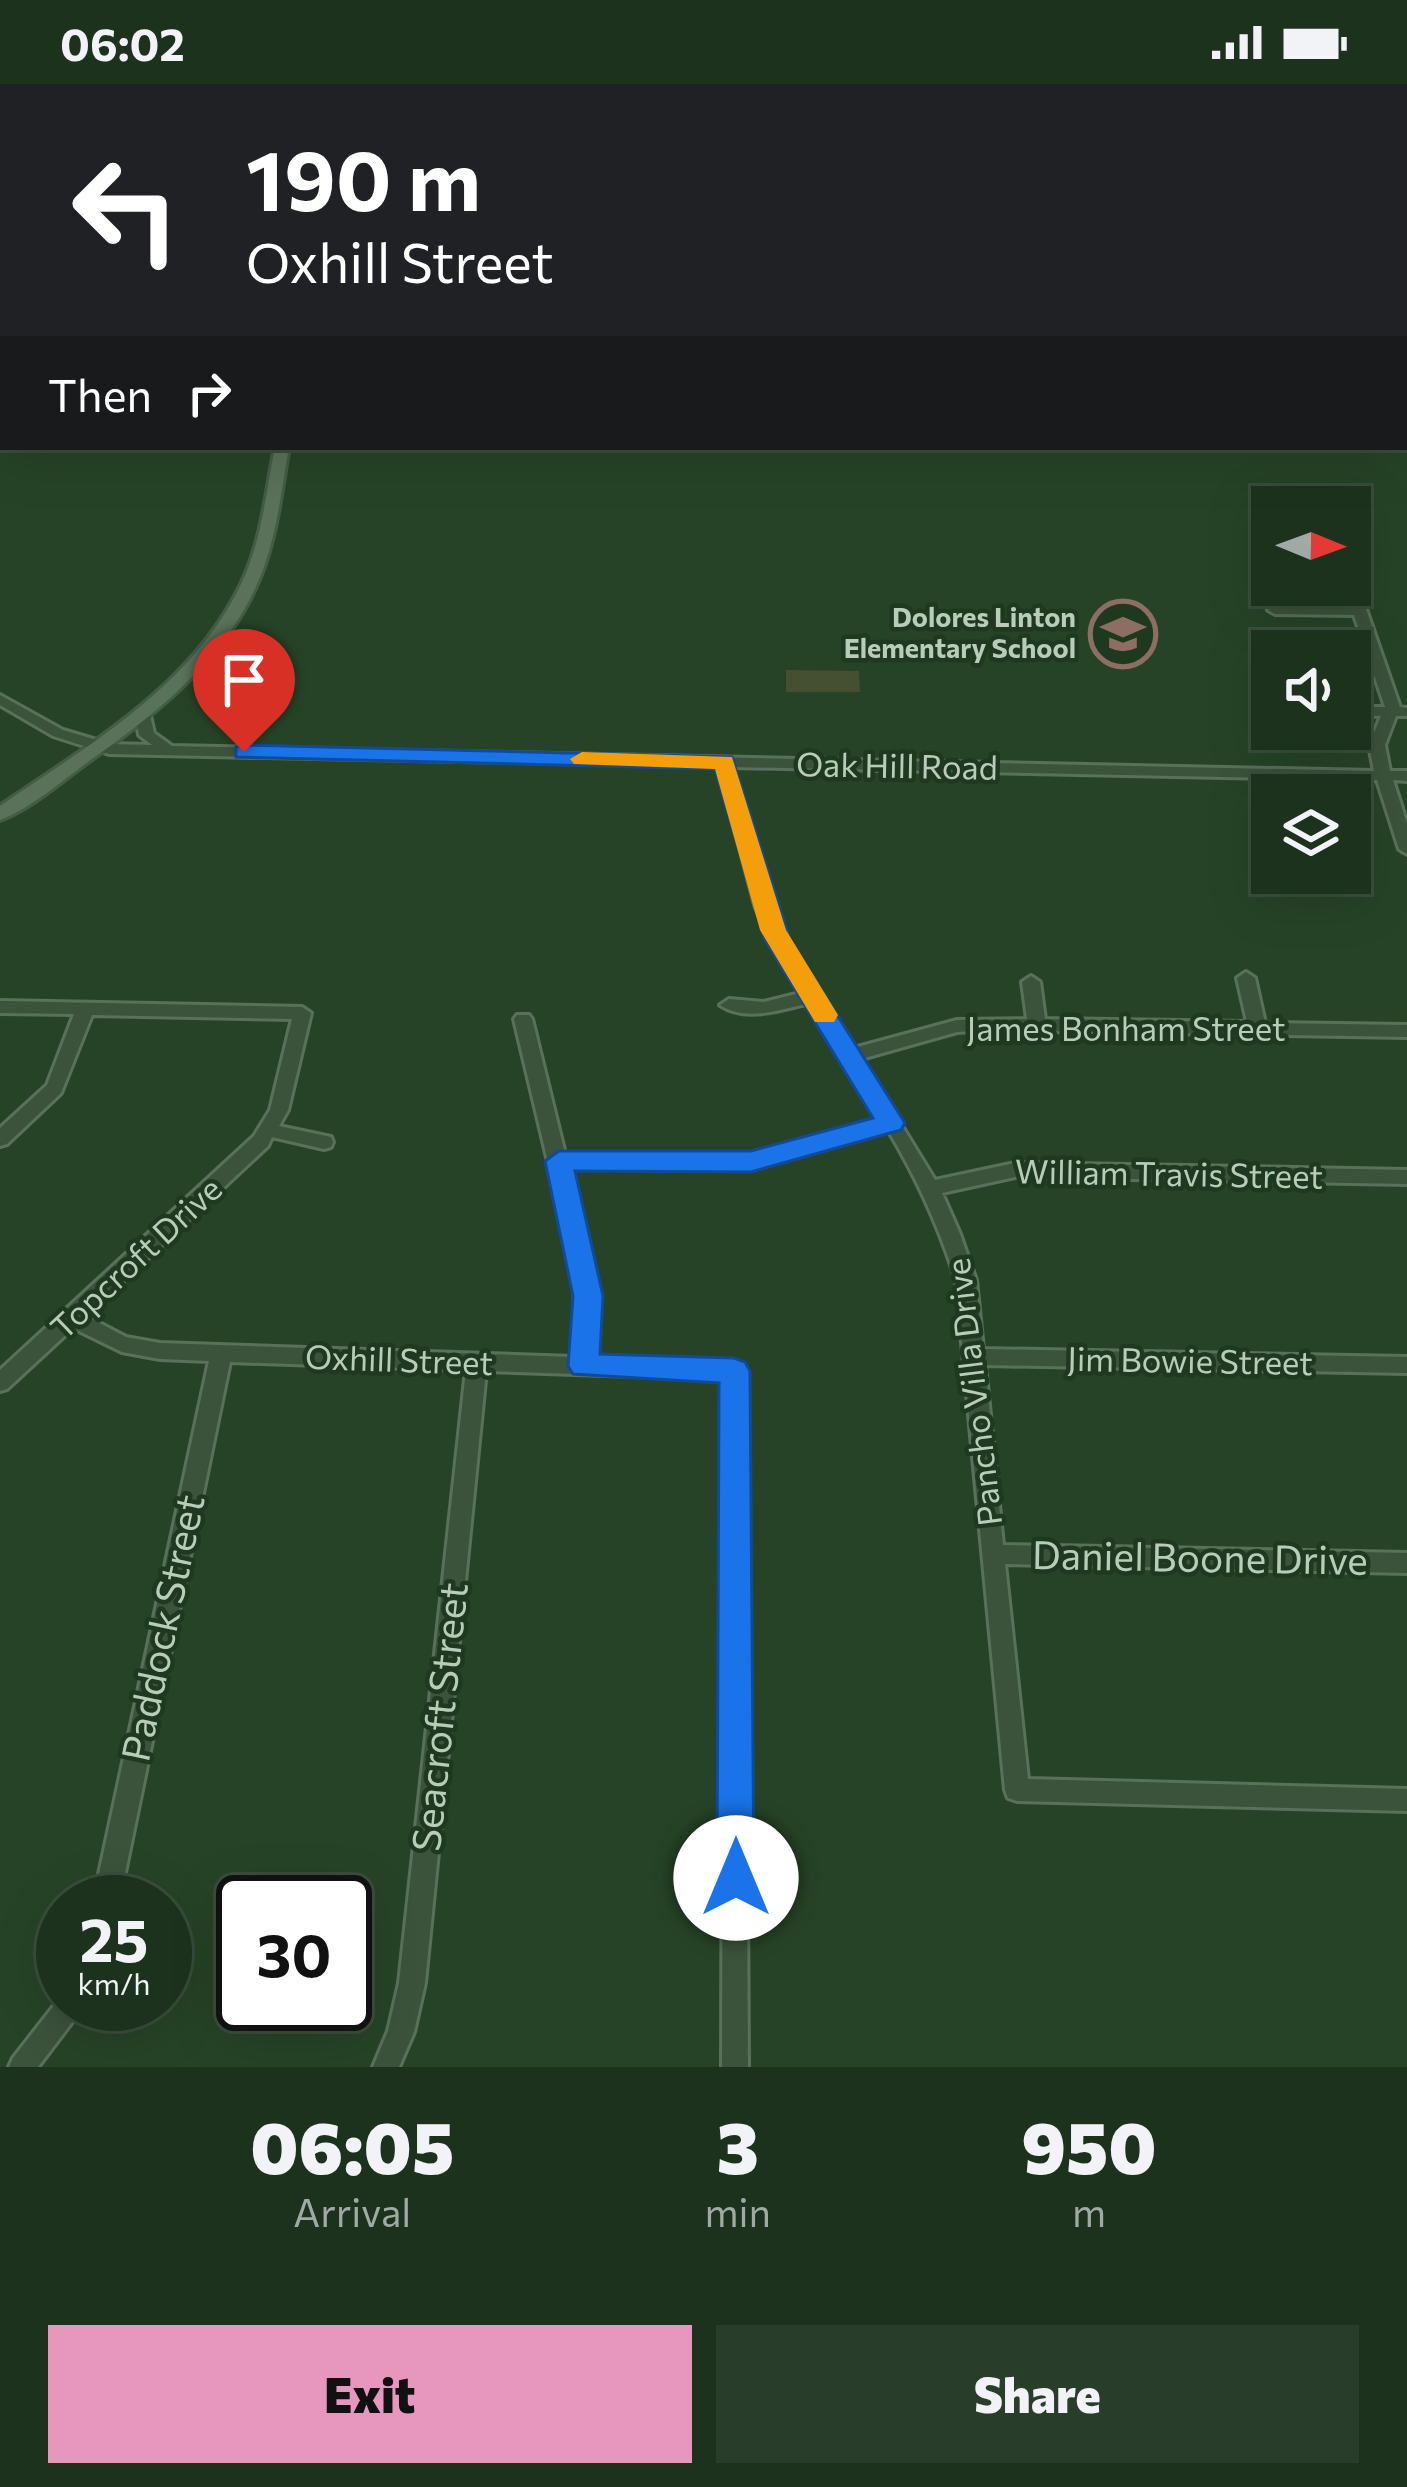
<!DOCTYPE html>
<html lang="en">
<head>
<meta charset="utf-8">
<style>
  :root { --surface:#1c321d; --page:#293e2a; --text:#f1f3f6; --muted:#a0aaa4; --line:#3a4d3b; --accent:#e797bd }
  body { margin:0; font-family:Commissioner,sans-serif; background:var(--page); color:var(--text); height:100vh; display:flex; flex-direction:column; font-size:45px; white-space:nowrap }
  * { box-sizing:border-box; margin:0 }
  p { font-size:39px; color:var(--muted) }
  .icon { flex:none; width:66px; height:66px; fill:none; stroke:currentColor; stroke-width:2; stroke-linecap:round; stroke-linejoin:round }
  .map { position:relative; height:1983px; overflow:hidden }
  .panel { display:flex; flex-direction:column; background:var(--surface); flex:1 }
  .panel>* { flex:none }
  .top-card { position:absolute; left:0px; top:0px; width:1407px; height:366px; box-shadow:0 12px 48px #0002,0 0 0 3px var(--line); background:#202124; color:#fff; overflow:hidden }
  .needle { width:78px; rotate:91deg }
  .tools { position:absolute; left:1251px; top:402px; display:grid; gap:24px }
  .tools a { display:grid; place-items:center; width:120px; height:120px; border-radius:0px; background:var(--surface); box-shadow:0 12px 48px #0002,0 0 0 3px var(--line); font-size:60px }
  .speed { position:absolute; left:36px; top:1791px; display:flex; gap:24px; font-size:60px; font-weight:700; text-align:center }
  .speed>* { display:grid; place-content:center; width:156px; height:156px; border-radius:50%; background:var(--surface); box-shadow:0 12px 48px #0002,0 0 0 3px var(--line); line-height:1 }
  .speed small { font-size:30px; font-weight:400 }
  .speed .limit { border:6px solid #111; border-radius:18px; background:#fff; color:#111 }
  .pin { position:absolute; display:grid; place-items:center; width:102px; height:102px; color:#fff; margin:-123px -51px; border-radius:50% 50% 50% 0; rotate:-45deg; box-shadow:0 0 12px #0007 }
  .pin .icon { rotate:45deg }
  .me { position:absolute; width:132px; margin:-66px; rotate:0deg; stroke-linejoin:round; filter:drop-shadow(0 0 9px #0008) }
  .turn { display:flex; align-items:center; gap:42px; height:252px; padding:0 48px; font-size:54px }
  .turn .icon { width:156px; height:156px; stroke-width:2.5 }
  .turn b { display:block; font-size:84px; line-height:102px }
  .then { display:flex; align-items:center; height:114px; padding:0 48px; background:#0003; gap:24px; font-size:45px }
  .eta { display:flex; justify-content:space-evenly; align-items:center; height:204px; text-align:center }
  .eta b { font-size:72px; font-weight:800; line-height:84px }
  .primary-button { display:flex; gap:24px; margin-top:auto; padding:24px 48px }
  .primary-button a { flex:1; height:138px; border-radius:0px; background:var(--accent); color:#111; font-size:48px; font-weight:800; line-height:138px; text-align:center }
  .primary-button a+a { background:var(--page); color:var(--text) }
  .status { display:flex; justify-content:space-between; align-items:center; height:84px; padding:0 60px; background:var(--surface); direction:ltr }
  .status svg { height:33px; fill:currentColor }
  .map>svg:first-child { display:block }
  .green { fill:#455033 }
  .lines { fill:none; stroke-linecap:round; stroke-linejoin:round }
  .minor-casing { stroke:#59705a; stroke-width:6 }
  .major-casing { stroke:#445c45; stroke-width:6 }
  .minor { fill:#3b523b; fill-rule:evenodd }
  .major { fill:#597259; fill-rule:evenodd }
  .route { fill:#1a73e8; stroke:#114b97; stroke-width:3 }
  .slow { fill:#f59e0b }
  .labels { text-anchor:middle; stroke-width:9; stroke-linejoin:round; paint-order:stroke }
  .far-poi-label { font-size:27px; font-weight:bold; fill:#b8ccb9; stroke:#1f3820; text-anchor:end }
  .street-label { font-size:33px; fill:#b8ccb9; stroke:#1f3820 }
  .near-street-label { font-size:39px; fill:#b8ccb9; stroke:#1f3820 }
</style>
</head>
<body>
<div class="status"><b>06:02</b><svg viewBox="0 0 49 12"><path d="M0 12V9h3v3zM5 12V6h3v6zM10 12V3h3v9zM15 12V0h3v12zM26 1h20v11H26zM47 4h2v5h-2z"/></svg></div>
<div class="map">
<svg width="1407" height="1983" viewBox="0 0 1407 1983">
  <rect width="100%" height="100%" fill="#264327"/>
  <polygon class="green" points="786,586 859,587 860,608 786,608"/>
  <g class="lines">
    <defs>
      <g id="minor">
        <polygon points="481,0 504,0 498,3 475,3"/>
        <polygon points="1274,0 1286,0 1283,3 1271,3"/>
        <path d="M1350 495 1357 499 1400 623 1407 624V632H1396L1385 661 1390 687H1407V697L1393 696 1407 740V770L1399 765 1377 696 733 683 764 797 779 843 811 900 819 908 854 964 957 936 1027 935 1022 898 1031 892 1040 898 1045 935 1247 938 1237 894 1246 888 1255 894 1265 939 1407 941V953L988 946 957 948 861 975 935 1096 1015 1079 1407 1086V1100L1015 1093 942 1109 960 1150 976 1196 983 1265 1407 1273V1289L985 1281 1003 1461 1407 1469V1489L1005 1480 1028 1695 1407 1705V1727L1017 1717 1008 1714 1005 1706 956 1196C939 1143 917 1094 888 1046L751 1085 568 1084 595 1191 593 1274 734 1279 741 1281 744 1287 748 1983H722L724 1295 486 1287 425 1899 414 1948 399 1983H373L388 1947 399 1899 466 1286 230 1278 119 1818H93L209 1277 160 1275 122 1268 73 1244 7 1305 0 1307V1286L254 1052 270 1026 292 935 92 931 61 1009 7 1060 0 1062V1044L47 1001 74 930 0 929V917L302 923 311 929 288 1026 279 1042 331 1053 333 1058 331 1063 324 1065 272 1053 268 1062 86 1232 126 1253 160 1259 573 1273 575 1191 514 935 517 931H529L532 935 565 1070 751 1071 881 1035 806 920C779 926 745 938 720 921L729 915 764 918 800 909 772 862 755 821 718 682 109 670 53 652 0 621V611L63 646 110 660 152 661 139 651 135 627 142 623 149 627 154 649 172 662 1374 687 1369 661 1381 632 1350 631V623H1385L1354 531 1275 530 1268 526 1275 522 1351 523 1344 501H1350Z"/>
        <polygon points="63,1910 63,1920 83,1920 79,1929 38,1983 9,1983 13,1974"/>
      </g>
      <g id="major">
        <polygon points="130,0 142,0 144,3 132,3"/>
        <path d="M275 363H289C282 402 278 442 265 480 236 565 163 625 92 675 64 695 32 724 0 736V722C90 660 194 601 242 498 262 456 266 408 275 363Z"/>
      </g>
    </defs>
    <use href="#minor" class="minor-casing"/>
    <use href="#major" class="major-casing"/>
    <use href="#minor" class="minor"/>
    <use href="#major" class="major"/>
  </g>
  <polygon class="route" points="244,661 732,673 790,856 905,1039 901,1046 751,1088 575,1087 603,1212 600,1270 734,1274 745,1278 750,1287 754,1794 749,1807 736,1812 722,1807 717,1794 719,1299 573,1290 568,1282 573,1212 545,1077 559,1067 751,1067 873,1034 765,856 715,685 236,673 236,663"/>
  <polygon class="slow" points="582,668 732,673 786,846 838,931 834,938 815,938 760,846 715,685 574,680 570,675"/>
  <defs>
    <symbol id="school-ring" viewBox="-11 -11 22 22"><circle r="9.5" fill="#1f3820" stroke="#8d6e63" stroke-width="1.5"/><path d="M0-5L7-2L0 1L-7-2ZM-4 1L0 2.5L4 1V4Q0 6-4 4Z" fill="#8d6e63"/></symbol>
  </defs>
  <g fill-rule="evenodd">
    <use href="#school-ring" x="1085" y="512" width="76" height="76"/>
  </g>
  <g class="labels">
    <g class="far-poi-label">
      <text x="1076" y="543">Dolores Linton<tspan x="1076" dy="31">Elementary School</tspan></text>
    </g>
    <g class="street-label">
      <text transform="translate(897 682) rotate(1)" y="12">Oak Hill Road</text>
      <text x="1126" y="957">James Bonham Street</text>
      <text transform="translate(1169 1090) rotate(1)" y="12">William Travis Street</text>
      <text transform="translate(136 1174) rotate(-43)" y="12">Topcroft Drive</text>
      <text transform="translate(399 1276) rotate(2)" y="12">Oxhill Street</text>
      <text transform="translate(1190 1277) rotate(1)" y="12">Jim Bowie Street</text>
      <text transform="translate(974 1308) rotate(-97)" y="12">Pancho Villa Drive</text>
    </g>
    <g class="near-street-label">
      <text transform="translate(1200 1474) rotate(1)" y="14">Daniel Boone Drive</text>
      <text transform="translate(163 1544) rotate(-78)" y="14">Paddock Street</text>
      <text transform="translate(440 1633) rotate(-84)" y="14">Seacroft Street</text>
    </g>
  </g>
</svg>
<div class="tools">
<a><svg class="needle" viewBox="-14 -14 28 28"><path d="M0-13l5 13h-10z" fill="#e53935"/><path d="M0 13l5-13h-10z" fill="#a0aaa4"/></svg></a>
<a><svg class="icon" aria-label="sound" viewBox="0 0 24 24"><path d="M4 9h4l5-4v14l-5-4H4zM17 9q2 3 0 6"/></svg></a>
<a><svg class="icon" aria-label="layers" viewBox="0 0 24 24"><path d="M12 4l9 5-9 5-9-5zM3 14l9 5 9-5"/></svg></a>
</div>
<div class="speed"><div>25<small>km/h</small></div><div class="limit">30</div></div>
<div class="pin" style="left:244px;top:668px;background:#d93025"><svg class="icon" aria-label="arrive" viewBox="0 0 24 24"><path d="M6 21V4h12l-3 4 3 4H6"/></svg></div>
<svg class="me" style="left:736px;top:1794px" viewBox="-20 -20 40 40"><circle r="19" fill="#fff"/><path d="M0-13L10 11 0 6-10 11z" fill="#1a73e8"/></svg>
<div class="top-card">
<div class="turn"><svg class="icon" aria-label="left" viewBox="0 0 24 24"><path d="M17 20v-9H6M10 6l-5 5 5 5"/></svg><div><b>190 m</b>Oxhill Street</div></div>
<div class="then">Then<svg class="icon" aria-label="right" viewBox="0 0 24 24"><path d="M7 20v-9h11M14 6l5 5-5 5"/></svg></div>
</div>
</div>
<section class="panel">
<div class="eta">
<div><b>06:05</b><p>Arrival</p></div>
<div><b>3</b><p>min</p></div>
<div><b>950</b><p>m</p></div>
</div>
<div class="primary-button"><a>Exit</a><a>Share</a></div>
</section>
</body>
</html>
